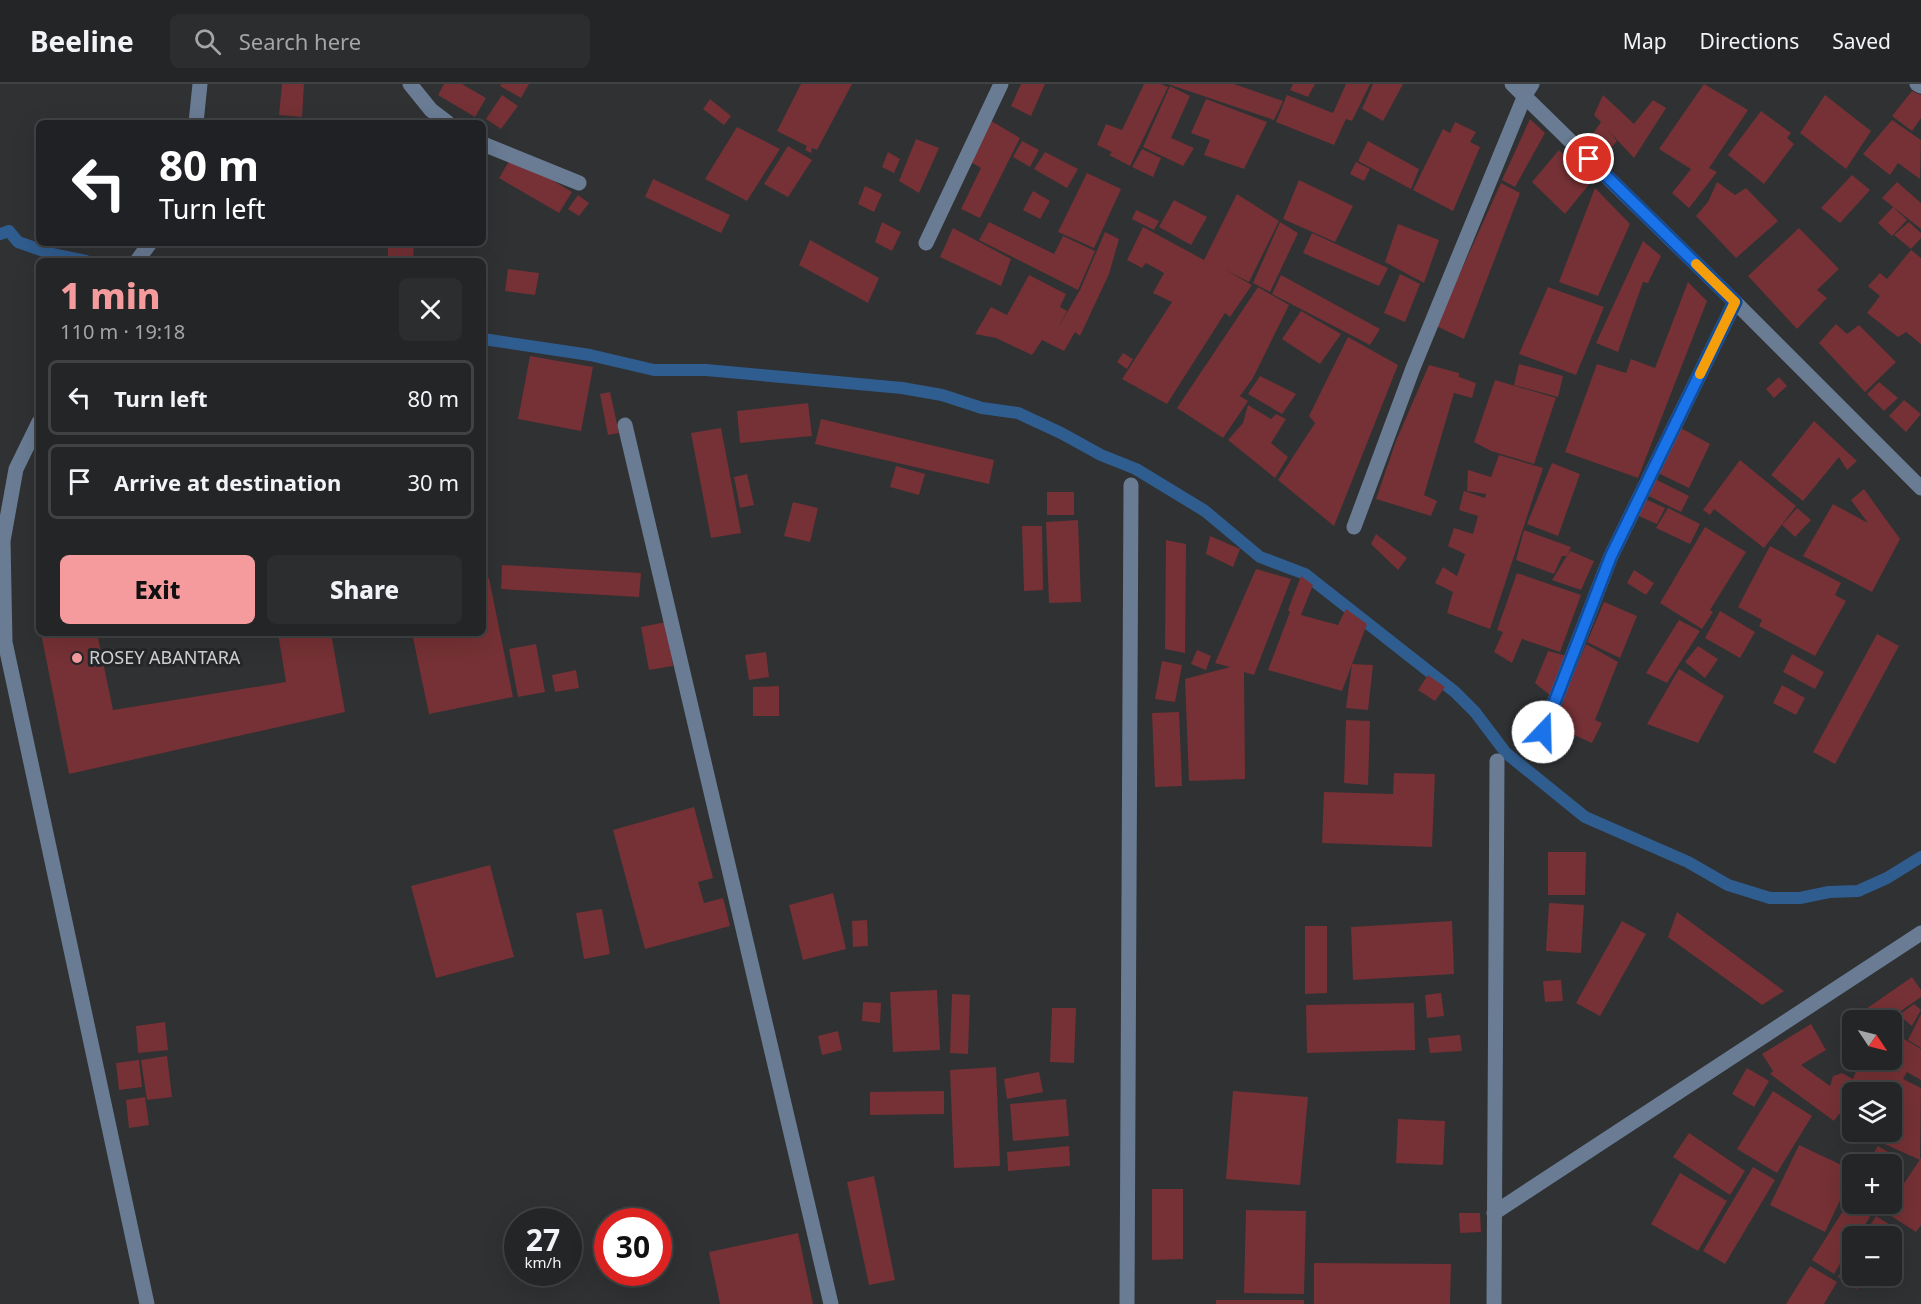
<!DOCTYPE html>
<html lang="en">
<head>
<meta charset="utf-8">
<style>
  :root { --surface:#232526; --page:#2b2d2e; --text:#f1f3f6; --muted:#a3a5a7; --line:#404243; --accent:#f59b9d }
  body { margin:0; font-family:"Noto Sans",sans-serif; background:var(--page); color:var(--text); height:100vh; display:flex; flex-direction:column; font-size:22px; white-space:nowrap }
  * { box-sizing:border-box; margin:0 }
  p { font-size:20px; color:var(--muted) }
  .icon { flex:none; width:33px; height:33px; fill:none; stroke:currentColor; stroke-width:2; stroke-linecap:round; stroke-linejoin:round }
  .map { position:relative; flex:1; overflow:hidden }
  .drawer { position:absolute; left:36px; top:174px; width:450px; height:378px; display:flex; flex-direction:column; background:var(--surface); border-radius:9px; box-shadow:0 6px 24px #0002,0 0 0 2px var(--line) }
  .drawer>* { flex:none }
  .guide { position:absolute; left:36px; top:36px; width:450px; height:126px; border-radius:9px; box-shadow:0 6px 24px #0002,0 0 0 2px var(--line); background:#202124; color:#fff; overflow:hidden }
  .needle { width:39px; rotate:125deg }
  .fabs { position:absolute; left:1842px; top:926px; display:grid; gap:12px }
  .fabs a { display:grid; place-items:center; width:60px; height:60px; border-radius:9px; background:var(--surface); box-shadow:0 6px 24px #0002,0 0 0 2px var(--line); font-size:30px }
  .speed { position:absolute; left:504px; top:1124px; display:flex; gap:12px; font-size:30px; font-weight:700; text-align:center }
  .speed>* { display:grid; place-content:center; width:78px; height:78px; border-radius:50%; background:var(--surface); box-shadow:0 6px 24px #0002,0 0 0 2px var(--line); line-height:1 }
  .speed small { font-size:15px; font-weight:400 }
  .speed .limit { border:9px solid #d22; background:#fff; color:#111 }
  .pin { position:absolute; display:grid; place-items:center; width:51px; height:51px; color:#fff; margin:-26px; border:3px solid #fff; border-radius:50%; box-shadow:0 2px 6px #0007 }
  .me { position:absolute; width:66px; margin:-33px; rotate:21deg; stroke-linejoin:round; filter:drop-shadow(0 0 4px #0008) }
  .turn { display:flex; align-items:center; gap:21px; height:126px; padding:0 24px; font-size:27px }
  .turn .icon { width:78px; height:78px; stroke-width:2.5 }
  .turn b { display:block; font-size:42px; line-height:51px }
  .round { display:grid; place-items:center; flex:none; width:63px; height:63px; border-radius:9px; background:var(--page) }
  .headline { display:flex; align-items:center; justify-content:space-between; height:102px; padding:0 24px }
  h1 { font-size:36px; font-weight:800; line-height:45px; color:var(--accent) }
  .primary-button { display:flex; gap:12px; margin-top:auto; padding:12px 24px }
  .primary-button a { flex:1; height:69px; border-radius:9px; background:var(--accent); color:#111; font-size:24px; font-weight:800; line-height:69px; text-align:center }
  .primary-button a+a { background:var(--page); color:var(--text) }
  ul { padding:0; list-style:none }
  li { display:flex; align-items:center; gap:18px; height:75px; margin:0 12px 9px; padding:0 12px; border:3px solid var(--line); border-radius:9px }
  li div { flex:1 }
  li b { display:block; font-size:22px }
  li em { font-style:normal }
  header { display:flex; align-items:center; gap:36px; box-sizing:border-box; height:84px; padding:0 30px; background:var(--surface); border-bottom:2px solid var(--line) }
  header strong { font-size:28px }
  nav { display:flex; gap:33px; margin-inline-start:auto; font-size:21px }
  .search { width:420px; height:54px; background:var(--page); display:flex; align-items:center; gap:15px; box-sizing:border-box; padding:0 21px; border-radius:9px; color:var(--muted); font-size:22px }
  .map>svg:first-child { display:block }
  .lines { fill:none; stroke-linecap:round; stroke-linejoin:round }
  .stream { stroke:#305d8f; stroke-width:12 }
  .building { fill:#753135 }
  .minor { stroke:#697c94; stroke-width:15 }
  .route-casing { stroke:#114b97; stroke-width:15 }
  .route { stroke:#1a73e8; stroke-width:10 }
  .slow { stroke:#f59e0b; stroke-width:10 }
  .poi-dot { fill:#f59b9d; stroke:#252729; stroke-width:2 }
  .labels { text-anchor:middle; stroke-width:6; stroke-linejoin:round; paint-order:stroke }
  .poi-label { font-size:18px; fill:#d0d1d3; stroke:#252729; text-anchor:start }
</style>
</head>
<body>
<header>
<strong>Beeline</strong>
<div class="search"><svg class="icon" aria-label="search" viewBox="0 0 24 24"><circle cx="10" cy="10" r="6"/><path d="M15 15l6 6"/></svg>Search here</div>
<nav><a>Map</a><a>Directions</a><a>Saved</a></nav>
</header>
<div class="map">
<svg width="1921" height="1220" viewBox="0 0 1921 1220">
  <rect width="100%" height="100%" fill="#2f3133"/>
  <g class="lines">
    <g class="stream">
      <polyline points="0,150 9,147 18,158 52,170 86,177"/>
      <polyline points="483,255 590,271 654,286 706,286 902,304 942,311 982,324 1018,329 1061,349 1101,371 1136,385 1205,427 1260,473 1305,490 1455,608 1475,628 1506,669 1585,733 1688,778 1728,801 1770,814 1800,814 1829,808 1858,807 1887,794 1921,773"/>
    </g>
  </g>
  <g class="building">
    <polygon points="282,0 304,0 302,33 279,31"/>
    <polygon points="444,0 462,0 486,14 475,33 438,11"/>
    <polygon points="501,0 529,0 521,14 500,2"/>
    <polygon points="801,0 852,0 817,66 812,64 811,69 805,66 807,62 777,47"/>
    <polygon points="1021,0 1045,0 1031,32 1011,22"/>
    <polygon points="1144,0 1161,0 1168,3 1130,82 1109,71 1112,68 1097,61 1106,40 1122,46"/>
    <polygon points="1168,0 1234,0 1283,17 1274,36"/>
    <polygon points="1293,0 1315,0 1308,13 1290,6"/>
    <polygon points="1346,0 1370,0 1352,37 1346,35 1334,61 1276,38 1287,11 1333,29"/>
    <polygon points="1373,0 1403,0 1383,37 1362,25"/>
    <polygon points="1704,0 1748,26 1709,84 1717,88 1689,124 1672,109 1691,85 1659,65"/>
    <polygon points="1170,2 1190,12 1171,54 1194,64 1183,82 1143,63"/>
    <polygon points="1912,7 1921,11 1921,34 1912,47 1892,32"/>
    <polygon points="502,11 518,22 501,45 486,35"/>
    <polygon points="1603,11 1634,40 1653,16 1666,24 1634,74 1607,45 1617,57 1608,67 1592,51 1601,38 1594,31"/>
    <polygon points="1825,11 1871,47 1846,85 1800,49"/>
    <polygon points="710,15 731,32 724,41 703,25"/>
    <polygon points="1206,15 1267,38 1244,85 1204,71 1210,56 1191,49"/>
    <polygon points="1761,27 1791,49 1787,54 1794,60 1764,100 1728,71"/>
    <polygon points="988,35 1020,54 980,134 961,125 981,84 969,77"/>
    <polygon points="1530,35 1545,49 1515,103 1502,96"/>
    <polygon points="1892,36 1921,56 1920,95 1898,79 1890,91 1863,70"/>
    <polygon points="1455,38 1476,48 1470,58 1480,63 1453,127 1413,106 1443,45 1450,49"/>
    <polygon points="737,43 780,65 747,117 705,95"/>
    <polygon points="916,55 939,64 919,109 899,97"/>
    <polygon points="1022,57 1039,66 1030,83 1013,73"/>
    <polygon points="1368,57 1419,85 1411,105 1358,77"/>
    <polygon points="788,62 812,76 788,113 764,100"/>
    <polygon points="1142,65 1161,74 1153,93 1132,83"/>
    <polygon points="1559,66 1591,98 1565,130 1532,98"/>
    <polygon points="888,68 900,75 894,89 882,83"/>
    <polygon points="1045,68 1078,85 1067,104 1034,85"/>
    <polygon points="512,72 572,108 559,129 499,94"/>
    <polygon points="1356,78 1370,85 1364,97 1350,90"/>
    <polygon points="1087,89 1121,105 1094,164 1058,148"/>
    <polygon points="1852,91 1870,106 1840,139 1821,124"/>
    <polygon points="653,95 730,131 721,149 645,113"/>
    <polygon points="1299,96 1353,122 1335,158 1283,135"/>
    <polygon points="1717,98 1735,111 1746,104 1778,137 1736,174 1696,132 1708,118"/>
    <polygon points="1897,98 1921,119 1921,145 1882,114"/>
    <polygon points="1501,99 1520,109 1464,255 1436,242"/>
    <polygon points="865,102 882,110 874,128 858,120"/>
    <polygon points="1595,104 1630,140 1598,212 1559,198"/>
    <polygon points="1033,107 1050,117 1040,135 1023,126"/>
    <polygon points="1237,110 1279,137 1249,198 1224,185 1252,201 1230,233 1225,229 1167,320 1122,295 1172,218 1153,209 1164,189 1146,179 1142,184 1127,176 1143,143 1204,176"/>
    <polygon points="578,111 589,119 579,132 568,125"/>
    <polygon points="1174,116 1207,133 1191,161 1159,143"/>
    <polygon points="1893,123 1907,136 1892,152 1878,139"/>
    <polygon points="1136,126 1159,137 1154,146 1132,135"/>
    <polygon points="882,138 901,148 892,167 875,158"/>
    <polygon points="989,138 1054,170 1063,152 1095,167 1078,206 979,156"/>
    <polygon points="1280,138 1298,149 1270,208 1253,199"/>
    <polygon points="1909,138 1921,149 1921,154 1911,165 1894,151"/>
    <polygon points="1398,140 1439,156 1424,199 1385,178"/>
    <polygon points="953,144 1011,175 1001,202 940,173"/>
    <polygon points="1799,144 1839,185 1817,206 1827,214 1797,245 1748,192"/>
    <polygon points="1105,148 1119,155 1109,190 1080,252 1075,248 1064,267 1042,256 1032,271 996,254 975,250 991,223 1007,231 1029,191 1066,210 1060,223 1067,227 1058,244 1080,206"/>
    <polygon points="1312,149 1388,184 1379,202 1303,169"/>
    <polygon points="810,156 879,194 868,219 799,181"/>
    <polygon points="1643,157 1661,172 1648,199 1643,198 1618,268 1596,259"/>
    <polygon points="388,159 414,159 413,177 388,177"/>
    <polygon points="1911,166 1921,174 1921,260 1906,248 1898,253 1867,229 1880,212 1868,202 1880,189 1887,195"/>
    <polygon points="508,185 539,189 535,211 505,207"/>
    <polygon points="1400,190 1420,200 1405,238 1384,229"/>
    <polygon points="1281,191 1380,245 1370,261 1272,210"/>
    <polygon points="1688,198 1707,217 1638,394 1565,368 1597,280 1626,289 1631,275 1655,284"/>
    <polygon points="1258,203 1289,221 1253,294 1240,312 1248,317 1223,354 1177,324"/>
    <polygon points="1548,203 1604,223 1576,291 1519,270"/>
    <polygon points="1301,227 1341,250 1320,280 1282,255"/>
    <polygon points="1836,240 1847,250 1859,241 1896,278 1865,308 1819,259"/>
    <polygon points="1348,253 1398,281 1334,442 1278,396 1315,339 1309,332"/>
    <polygon points="1123,269 1133,275 1127,285 1117,278"/>
    <polygon points="530,272 593,283 581,347 518,335"/>
    <polygon points="1519,280 1563,292 1558,313 1514,301"/>
    <polygon points="1429,281 1459,289 1459,293 1476,299 1472,314 1454,309 1424,411 1437,417 1431,432 1376,415 1396,357"/>
    <polygon points="1260,292 1296,310 1282,330 1248,310"/>
    <polygon points="1779,293 1787,302 1774,314 1766,305"/>
    <polygon points="1495,296 1556,314 1534,380 1491,367 1474,358"/>
    <polygon points="1879,298 1898,314 1884,327 1867,310"/>
    <polygon points="610,308 619,349 608,351 600,310"/>
    <polygon points="1904,316 1921,330 1906,348 1889,332"/>
    <polygon points="808,319 812,352 740,359 737,327"/>
    <polygon points="1248,321 1271,335 1276,330 1286,335 1271,359 1288,373 1275,394 1228,356 1243,339"/>
    <polygon points="821,335 994,376 989,400 815,360"/>
    <polygon points="1814,337 1857,377 1847,386 1839,373 1803,417 1771,391"/>
    <polygon points="1679,343 1710,360 1689,404 1658,389"/>
    <polygon points="721,344 741,449 711,454 691,349"/>
    <polygon points="1499,371 1543,384 1490,545 1447,529 1453,508 1435,499 1443,483 1457,492 1465,470 1448,462 1454,444 1473,450 1478,432 1459,426 1464,407 1485,414 1486,410 1467,407 1468,386 1491,393"/>
    <polygon points="1740,376 1796,422 1764,464 1714,425 1710,431 1703,426"/>
    <polygon points="1552,379 1580,390 1558,452 1527,440"/>
    <polygon points="896,382 925,390 919,411 890,403"/>
    <polygon points="747,390 754,421 740,424 734,393"/>
    <polygon points="1655,395 1689,412 1681,428 1647,411"/>
    <polygon points="1864,405 1900,455 1872,508 1803,472 1833,420 1868,439 1851,416"/>
    <rect x="1047" y="408" width="27" height="23"/>
    <polygon points="1643,414 1665,424 1657,440 1634,430"/>
    <polygon points="793,418 818,424 810,458 784,452"/>
    <polygon points="1668,424 1700,440 1690,460 1656,444"/>
    <polygon points="1797,424 1811,436 1795,453 1782,441"/>
    <polygon points="1078,436 1081,518 1049,519 1046,438"/>
    <polygon points="1022,442 1042,442 1043,506 1024,507"/>
    <polygon points="1705,443 1746,468 1710,526 1713,528 1702,545 1660,519"/>
    <polygon points="1524,446 1571,463 1567,472 1562,472 1554,490 1516,476"/>
    <polygon points="1376,450 1407,474 1398,486 1371,460"/>
    <polygon points="1210,452 1240,465 1233,483 1206,470"/>
    <polygon points="1166,456 1186,460 1185,569 1165,565"/>
    <polygon points="1770,462 1841,499 1835,511 1846,517 1815,572 1759,542 1762,536 1738,523"/>
    <polygon points="1570,467 1594,477 1581,506 1552,496"/>
    <polygon points="502,481 641,489 639,513 501,505"/>
    <polygon points="1256,485 1291,495 1254,591 1244,588 1245,695 1189,697 1185,595 1230,583 1215,579"/>
    <polygon points="1634,486 1654,499 1646,511 1627,499"/>
    <polygon points="1517,489 1581,511 1560,568 1522,555 1512,579 1494,568 1503,548 1497,546"/>
    <polygon points="1301,492 1313,501 1301,531 1338,541 1346,525 1367,540 1342,607 1268,586 1290,528 1288,526"/>
    <polygon points="489,494 513,613 429,630 412,549 483,549 483,496"/>
    <polygon points="1604,518 1637,532 1620,574 1587,558"/>
    <polygon points="1720,527 1755,548 1740,574 1705,554"/>
    <polygon points="1679,536 1700,547 1667,599 1646,589"/>
    <polygon points="666,538 673,582 649,586 641,543"/>
    <polygon points="41,549 97,549 113,626 286,598 278,549 331,549 345,628 69,690"/>
    <polygon points="1877,550 1899,562 1835,680 1813,668"/>
    <polygon points="536,560 545,608 518,613 509,565"/>
    <polygon points="1586,560 1618,578 1595,636 1602,639 1592,659 1552,641"/>
    <polygon points="1698,562 1718,575 1705,594 1685,578"/>
    <polygon points="1197,566 1211,572 1206,586 1191,580"/>
    <polygon points="1548,567 1567,572 1552,613 1535,599"/>
    <polygon points="766,568 769,593 749,596 745,571"/>
    <polygon points="1792,570 1824,588 1815,605 1783,588"/>
    <polygon points="1162,577 1182,581 1175,618 1155,615"/>
    <polygon points="1352,580 1373,581 1368,626 1346,624"/>
    <polygon points="1679,585 1724,612 1698,659 1647,640"/>
    <polygon points="576,586 579,604 555,608 552,591"/>
    <polygon points="1428,591 1445,603 1435,617 1418,606"/>
    <polygon points="1782,601 1805,614 1796,631 1773,619"/>
    <polygon points="779,602 779,632 753,632 753,603"/>
    <polygon points="1179,628 1182,702 1155,703 1152,629"/>
    <polygon points="1346,636 1370,637 1368,701 1344,699"/>
    <polygon points="1394,689 1435,690 1432,763 1322,759 1324,708 1393,710"/>
    <polygon points="694,723 713,794 698,798 704,819 723,814 730,842 645,865 613,746"/>
    <polygon points="1548,768 1586,768 1585,811 1548,811"/>
    <polygon points="490,781 514,873 436,894 411,802"/>
    <polygon points="833,809 846,865 803,876 789,821"/>
    <polygon points="1549,819 1584,821 1581,869 1546,867"/>
    <polygon points="602,825 610,870 584,875 576,829"/>
    <polygon points="1677,828 1784,907 1762,921 1668,853"/>
    <polygon points="867,836 868,862 853,863 852,837"/>
    <polygon points="1452,837 1454,890 1353,896 1351,843"/>
    <polygon points="1622,837 1646,850 1600,932 1576,919"/>
    <polygon points="1305,842 1327,842 1327,909 1305,910"/>
    <polygon points="1912,893 1921,906 1921,913 1888,936 1880,936 1866,925"/>
    <polygon points="1561,896 1563,917 1545,918 1543,897"/>
    <polygon points="937,906 940,966 893,968 890,908"/>
    <polygon points="1441,909 1444,932 1427,934 1425,911"/>
    <polygon points="952,910 970,911 968,970 950,969"/>
    <polygon points="863,918 881,919 880,939 862,937"/>
    <polygon points="1414,919 1415,966 1307,969 1306,921"/>
    <polygon points="1914,920 1921,926 1912,942 1899,931"/>
    <polygon points="1052,924 1076,924 1074,979 1050,978"/>
    <polygon points="1862,930 1872,936 1852,936 1852,950 1840,942"/>
    <polygon points="1921,930 1921,964 1908,956"/>
    <polygon points="165,938 168,966 138,969 136,942"/>
    <polygon points="1811,940 1826,966 1801,981 1830,1002 1833,992 1842,989 1853,995 1861,975 1865,975 1887,987 1893,974 1892,973 1892,948 1921,965 1921,996 1907,988 1903,995 1921,1004 1920,1076 1867,1052 1868,1047 1892,1047 1892,1008 1852,1008 1852,1036 1839,1030 1834,1037 1770,990 1773,987 1762,970"/>
    <polygon points="838,947 842,966 822,971 818,952"/>
    <polygon points="1460,951 1462,967 1430,969 1428,954"/>
    <polygon points="167,972 172,1013 147,1016 141,976"/>
    <polygon points="139,976 142,1003 119,1006 116,979"/>
    <polygon points="996,983 1000,1082 954,1084 950,986"/>
    <polygon points="1747,984 1769,997 1754,1023 1732,1010"/>
    <polygon points="1039,988 1043,1008 1007,1015 1004,995"/>
    <polygon points="944,1007 944,1030 870,1031 870,1008"/>
    <polygon points="1233,1007 1308,1013 1300,1101 1226,1095"/>
    <polygon points="1773,1007 1812,1032 1777,1089 1737,1065"/>
    <polygon points="145,1013 149,1041 129,1044 126,1016"/>
    <polygon points="1066,1015 1069,1052 1013,1057 1010,1020"/>
    <polygon points="1398,1035 1445,1037 1443,1081 1396,1079"/>
    <polygon points="1689,1049 1745,1087 1730,1111 1673,1073"/>
    <polygon points="1799,1061 1852,1086 1852,1091 1825,1148 1770,1121"/>
    <polygon points="1069,1062 1070,1082 1008,1087 1007,1068"/>
    <polygon points="1878,1062 1902,1076 1892,1093 1892,1080 1867,1080"/>
    <polygon points="1921,1074 1921,1141 1916,1148 1885,1128"/>
    <polygon points="1753,1083 1775,1096 1725,1180 1703,1167"/>
    <polygon points="1680,1089 1727,1117 1698,1167 1651,1140"/>
    <polygon points="874,1092 895,1196 869,1201 847,1098"/>
    <polygon points="1152,1105 1183,1105 1183,1175 1152,1176"/>
    <polygon points="1848,1119 1870,1133 1858,1152 1852,1152 1852,1160 1834,1190 1812,1176"/>
    <polygon points="1855,1119 1875,1119 1869,1128"/>
    <polygon points="1246,1126 1306,1127 1304,1210 1244,1209"/>
    <polygon points="1459,1129 1480,1129 1481,1148 1460,1149"/>
    <polygon points="1876,1132 1895,1144 1890,1152 1863,1152"/>
    <polygon points="798,1149 813,1220 720,1220 709,1168"/>
    <polygon points="1852,1169 1852,1191 1866,1191 1857,1205 1838,1193"/>
    <polygon points="1314,1179 1451,1180 1450,1220 1314,1220"/>
    <polygon points="1810,1182 1837,1198 1824,1220 1786,1220"/>
    <rect x="1216" y="1216" width="88" height="4"/>
  </g>
  <g class="lines">
    <g class="minor">
      <polyline points="410,0 431,26 448,39"/>
      <polyline points="1512,0 1735,218 1921,404"/>
      <polyline points="1917,0 1921,2"/>
      <polyline points="196,39 200,0"/>
      <polyline points="483,60 579,99"/>
      <polyline points="926,159 1001,0"/>
      <polyline points="137,177 150,159"/>
      <polyline points="39,338 16,385 3,457 5,558 147,1220"/>
      <polyline points="625,341 831,1220"/>
      <polyline points="1354,443 1413,284 1525,11 1532,0"/>
      <polyline points="1543,648 1611,472 1735,218"/>
      <polyline points="1494,1129 1921,849"/>
      <polyline points="1127,1220 1131,401"/>
      <polyline points="1494,1220 1497,677"/>
    </g>
  </g>
  <g class="lines">
    <defs>
      <polyline id="route" points="1543,648 1611,472 1735,218 1589,75"/>
    </defs>
    <use href="#route" class="route-casing"/>
    <use href="#route" class="route"/>
    <polyline class="slow" points="1696,180 1735,218 1700,290"/>
  </g>
  <circle class="poi-dot" cx="77" cy="574" r="6"/>
  <g class="labels">
    <g class="poi-label">
      <text x="89" y="580">ROSEY ABANTARA</text>
    </g>
  </g>
</svg>
<div class="fabs">
<a><svg class="needle" viewBox="-14 -14 28 28"><path d="M0-13l5 13h-10z" fill="#e53935"/><path d="M0 13l5-13h-10z" fill="#a3a5a7"/></svg></a>
<a><svg class="icon" aria-label="layers" viewBox="0 0 24 24"><path d="M12 4l9 5-9 5-9-5zM3 14l9 5 9-5"/></svg></a>
<a>+</a>
<a>−</a>
</div>
<div class="speed"><div>27<small>km/h</small></div><div class="limit">30</div></div>
<div class="pin" style="left:1589px;top:75px;background:#d93025"><svg class="icon" aria-label="arrive" viewBox="0 0 24 24"><path d="M6 21V4h12l-3 4 3 4H6"/></svg></div>
<svg class="me" style="left:1543px;top:648px" viewBox="-20 -20 40 40"><circle r="19" fill="#fff"/><path d="M0-13L10 11 0 6-10 11z" fill="#1a73e8"/></svg>
<div class="guide">
<div class="turn"><svg class="icon" aria-label="left" viewBox="0 0 24 24"><path d="M17 20v-9H6M10 6l-5 5 5 5"/></svg><div><b>80 m</b>Turn left</div></div>
</div>
<section class="drawer">
<div class="headline"><div><h1>1 min</h1><p>110 m · 19:18</p></div><a class="round"><svg class="icon" aria-label="close" viewBox="0 0 24 24"><path d="M6 6l12 12M18 6L6 18"/></svg></a></div>
<ul>
<li><svg class="icon" aria-label="left" viewBox="0 0 24 24"><path d="M17 20v-9H6M10 6l-5 5 5 5"/></svg><div><b>Turn left</b></div><em>80 m</em></li>
<li><svg class="icon" aria-label="arrive" viewBox="0 0 24 24"><path d="M6 21V4h12l-3 4 3 4H6"/></svg><div><b>Arrive at destination</b></div><em>30 m</em></li>
</ul>
<div class="primary-button"><a>Exit</a><a>Share</a></div>
</section>
</div>
</body>
</html>
